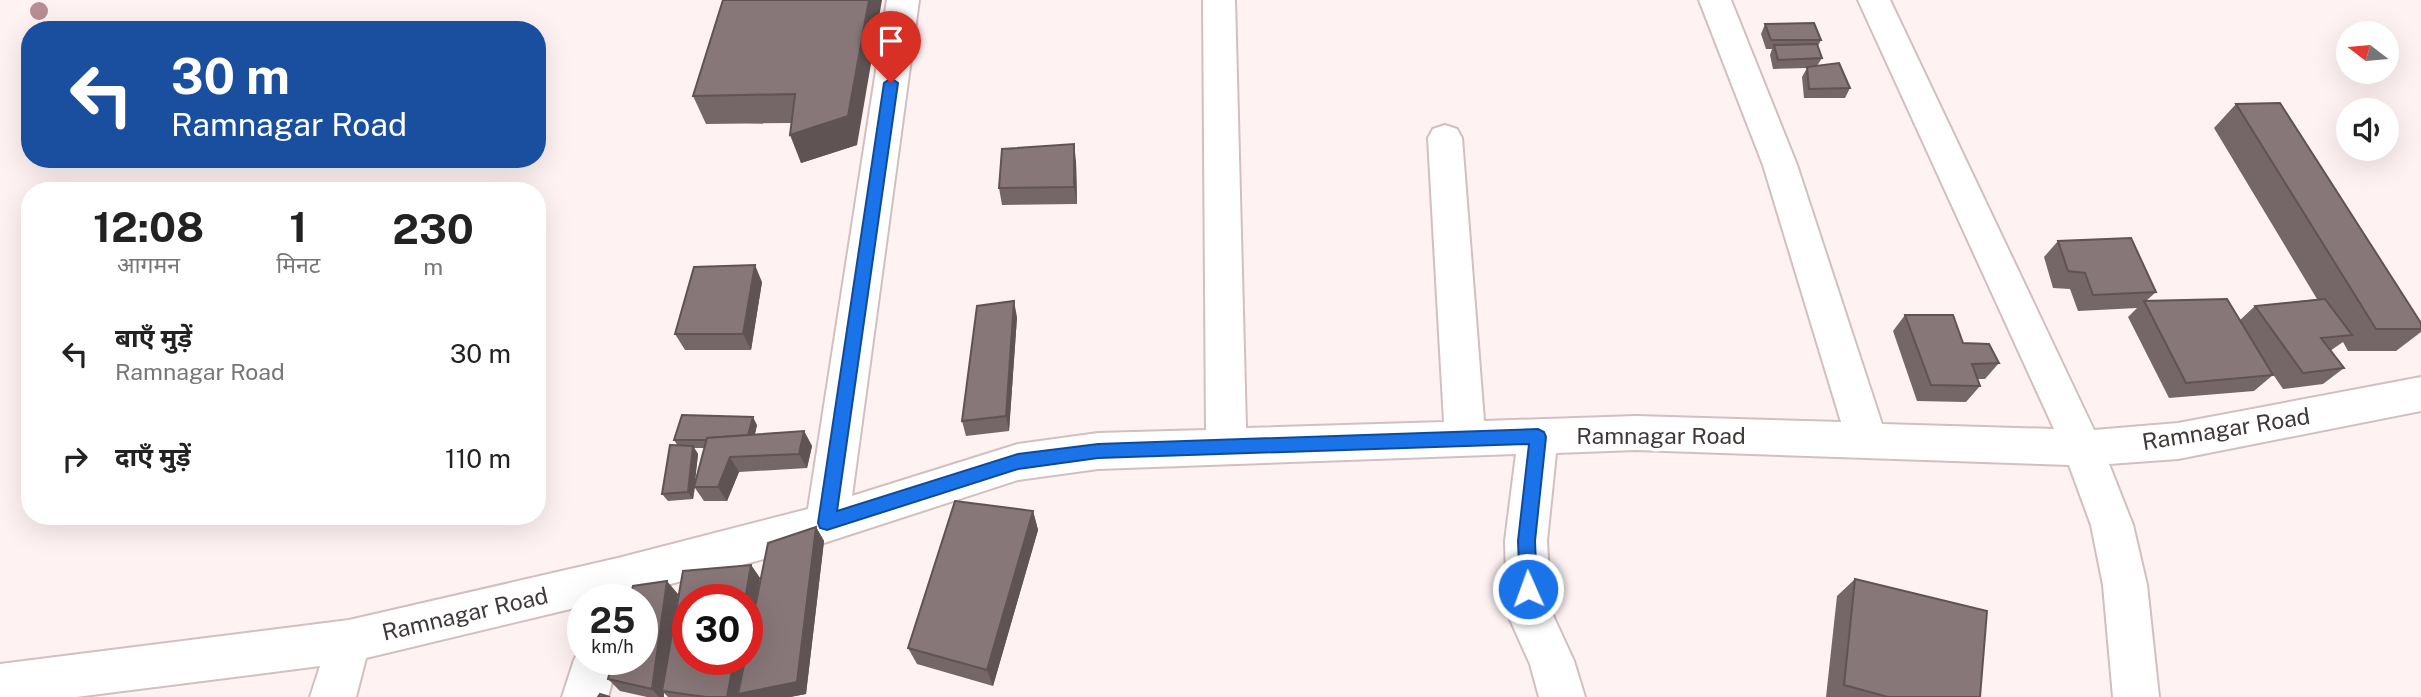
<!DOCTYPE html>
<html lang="hi">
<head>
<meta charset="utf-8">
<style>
  :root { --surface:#fff; --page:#f6f6f6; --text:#222; --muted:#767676 }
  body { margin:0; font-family:"Public Sans","Noto Sans Devanagari",sans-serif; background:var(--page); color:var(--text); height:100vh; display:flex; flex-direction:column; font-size:26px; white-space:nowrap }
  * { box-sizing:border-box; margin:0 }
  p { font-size:23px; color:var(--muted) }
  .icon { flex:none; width:38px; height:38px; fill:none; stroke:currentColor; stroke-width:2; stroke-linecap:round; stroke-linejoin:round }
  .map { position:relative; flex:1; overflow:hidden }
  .panel { position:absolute; left:21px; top:182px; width:525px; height:343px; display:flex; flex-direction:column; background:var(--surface); border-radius:28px; box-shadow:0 7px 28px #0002 }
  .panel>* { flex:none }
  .hud { position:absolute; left:21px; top:21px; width:525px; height:147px; border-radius:28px; box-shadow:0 7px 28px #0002; background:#1a4fa0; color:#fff; overflow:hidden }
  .needle { width:46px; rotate:286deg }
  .fabs { position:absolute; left:2336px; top:21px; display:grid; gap:14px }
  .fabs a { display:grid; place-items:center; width:63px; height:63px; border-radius:50%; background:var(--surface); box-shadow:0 7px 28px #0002; font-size:35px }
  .speed { position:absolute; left:567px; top:584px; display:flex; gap:14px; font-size:35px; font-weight:700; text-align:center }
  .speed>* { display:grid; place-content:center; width:91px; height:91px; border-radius:50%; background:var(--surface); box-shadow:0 7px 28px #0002; line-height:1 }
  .speed small { font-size:18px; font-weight:400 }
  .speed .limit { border:10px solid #d22; background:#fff; color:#111 }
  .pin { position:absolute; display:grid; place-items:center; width:60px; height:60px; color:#fff; margin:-72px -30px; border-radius:50% 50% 50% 0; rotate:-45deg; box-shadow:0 0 7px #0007 }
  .pin .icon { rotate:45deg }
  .me { position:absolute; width:77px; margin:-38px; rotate:358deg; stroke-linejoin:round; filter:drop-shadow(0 0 5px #0008) }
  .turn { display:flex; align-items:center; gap:24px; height:147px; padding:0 35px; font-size:32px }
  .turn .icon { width:91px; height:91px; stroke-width:2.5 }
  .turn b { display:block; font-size:49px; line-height:60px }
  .eta { display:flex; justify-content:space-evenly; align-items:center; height:119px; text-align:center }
  .eta b { font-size:42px; font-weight:700; line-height:49px }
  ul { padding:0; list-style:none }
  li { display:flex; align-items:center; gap:21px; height:105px; padding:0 35px }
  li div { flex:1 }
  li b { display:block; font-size:26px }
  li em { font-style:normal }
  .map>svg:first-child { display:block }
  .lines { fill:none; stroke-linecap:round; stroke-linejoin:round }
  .minor-casing { stroke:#d2bfc0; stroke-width:4 }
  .minor { fill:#fff; fill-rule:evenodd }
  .tree { fill:#b68e93 }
  .wall { fill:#756667; fill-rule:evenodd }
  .shaded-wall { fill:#5f5354 }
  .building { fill:#887778; stroke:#5f5354; stroke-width:2 }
  .route { fill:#1a73e8; stroke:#114b97; stroke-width:2 }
  .labels { text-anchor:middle; stroke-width:7; stroke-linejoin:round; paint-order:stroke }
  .street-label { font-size:23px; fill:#403939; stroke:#fff }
</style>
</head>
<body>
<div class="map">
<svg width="2421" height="697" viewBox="0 0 2421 697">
  <rect width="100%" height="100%" fill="#fef2f3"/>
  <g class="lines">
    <defs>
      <g id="minor">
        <polygon points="887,0 919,0 852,496 1018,444 1098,433 1206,430 1203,0 1235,0 1246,428 1444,422 1428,138 1433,129 1445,125 1457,129 1462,138 1484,421 1636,416 1841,422 1763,165 1699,0 1731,0 1797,165 1882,424 2054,429 1858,0 1890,0 2094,430 2178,423 2421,377 2421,411 2178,459 2109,464 2133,525 2147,585 2159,697 2113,697 2103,585 2091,525 2069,465 1636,450 1556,453 1547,541 1551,611 1574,661 1585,697 1539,697 1530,664 1507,613 1505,541 1516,454 1098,469 1018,480 827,542 618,598 583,600 583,606 366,658 356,697 310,697 320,666 76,697 0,697 0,664 349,620 618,558 808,509"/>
        <polygon points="583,644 583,660 618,660 608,697 562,697 574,660"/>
      </g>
    </defs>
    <use href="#minor" class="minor-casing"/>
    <use href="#minor" class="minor"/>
  </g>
  <circle class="tree" cx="39" cy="11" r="9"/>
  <g class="wall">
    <polygon points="723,0 857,145 801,163 791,123 706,124 693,96"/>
    <polygon points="1765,24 1821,40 1818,46 1822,58 1817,66 1850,88 1845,98 1804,98 1802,77 1807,68 1773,69 1770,55 1772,49 1766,49 1761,34"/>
    <polygon points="2236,104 2421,323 2421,332 2396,351 2348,351 2343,342 2330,351 2344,368 2323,384 2283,389 2268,367 2273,375 2254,391 2169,398 2128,317 2137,308 2078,311 2070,289 2053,288 2044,257 2058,241 2156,292 2146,301 2240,320 2255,306 2317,299 2214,128"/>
    <polygon points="1076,161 1077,204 1002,205 999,188"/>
    <polygon points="762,282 751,350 685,350 675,334"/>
    <polygon points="1905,315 1963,343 1999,363 1985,379 1977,379 1980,386 1966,402 1917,401 1893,331"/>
    <polygon points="1017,317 1009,431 966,436 962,421"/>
    <path d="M757 425 755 434 804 431 812 446 807 468 739 472 727 501H704L695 488 693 499 668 501 662 494 678 446 674 440ZM694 448H705L695 481 698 454Z"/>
    <polygon points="1033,511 1038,530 993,686 917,664 908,648"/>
    <polygon points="816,527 824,541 806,694 790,697 668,697 664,693 664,697 647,697 620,691 608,679 678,594 673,627 751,565 760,578 754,612"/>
    <polygon points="1855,579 1980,697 1826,697 1837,596"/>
  </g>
  <g class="shaded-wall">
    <polygon points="869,0 882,0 857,145 801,163 790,135"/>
    <polygon points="1074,144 1076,161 1077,204 1074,187"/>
    <polygon points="755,265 762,282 751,350 743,334"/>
    <polygon points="1014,301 1017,317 1009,431 1006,416"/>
    <polygon points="753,417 757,425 751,449 746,441"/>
    <polygon points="804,431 812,446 807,468 799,454"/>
    <polygon points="693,446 698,454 693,499 688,492"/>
    <polygon points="730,457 739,472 727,501 718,487"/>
    <polygon points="1033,511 1038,530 993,686 987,670"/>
    <polygon points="816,527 824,541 806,694 790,697 727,697 734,660 746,660"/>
    <polygon points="751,565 760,578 747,651 747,600 745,600"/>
    <polygon points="667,581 678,594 664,691 662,691 664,693 664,697 659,697 652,689"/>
  </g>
  <g class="building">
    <polygon points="723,0 869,0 848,116 790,135 795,94 693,96"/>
    <polygon points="1814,23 1821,40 1771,40 1765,24"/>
    <polygon points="1817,44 1822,58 1778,60 1774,45"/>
    <polygon points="1839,63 1850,88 1809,89 1807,67"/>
    <polygon points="2280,103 2421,323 2421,329 2376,329 2236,104"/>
    <polygon points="1074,144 1074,187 999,188 1002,149"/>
    <polygon points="2131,238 2156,292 2093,295 2085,273 2068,271 2058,241"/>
    <polygon points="755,265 743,334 675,334 694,267"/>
    <polygon points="2227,299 2273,375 2186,383 2144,301"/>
    <polygon points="2325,299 2352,335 2321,338 2344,368 2303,373 2255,306"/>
    <polygon points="1014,301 1006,416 962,421 977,306"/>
    <polygon points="1905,315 1953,315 1963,343 1989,344 1999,363 1972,364 1980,386 1931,385"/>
    <polygon points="682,415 753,417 748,435 707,438 707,440 674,440"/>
    <polygon points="804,431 799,454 730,457 718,487 694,487 707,438"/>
    <polygon points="670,445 693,446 688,492 662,494"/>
    <polygon points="955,501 1033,511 987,670 908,648"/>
    <polygon points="816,527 797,682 738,694 745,660 747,660 747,647 768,543"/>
    <polygon points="751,565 745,600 688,600 688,660 734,660 727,697 706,697 662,691 683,571"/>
    <polygon points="1855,579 1987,611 1980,697 1888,697 1844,685"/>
    <polygon points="667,581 652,689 608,679 613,660 642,660 642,600 629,600 633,586"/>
    <polygon points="600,694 610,697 598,697"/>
  </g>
  <polygon class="route" points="891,78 898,83 837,511 1018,454 1098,444 1538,429 1544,432 1546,437 1535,541 1537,589 1535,595 1528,598 1522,595 1520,589 1518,541 1529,444 1098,458 1018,469 827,530 820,528 818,523 884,83"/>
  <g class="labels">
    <g class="street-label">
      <text transform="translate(2226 429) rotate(-9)" y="8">Ramnagar Road</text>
      <text x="1661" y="444">Ramnagar Road</text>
      <text transform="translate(465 614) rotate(-13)" y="8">Ramnagar Road</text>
    </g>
  </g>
</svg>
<div class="fabs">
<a><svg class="needle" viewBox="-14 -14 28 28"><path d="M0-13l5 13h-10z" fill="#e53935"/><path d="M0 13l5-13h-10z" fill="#767676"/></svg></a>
<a><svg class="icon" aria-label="sound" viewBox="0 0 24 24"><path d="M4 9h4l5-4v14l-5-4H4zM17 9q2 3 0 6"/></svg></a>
</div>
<div class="speed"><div>25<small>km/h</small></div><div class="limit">30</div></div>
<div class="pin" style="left:891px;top:83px;background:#d93025"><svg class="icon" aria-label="arrive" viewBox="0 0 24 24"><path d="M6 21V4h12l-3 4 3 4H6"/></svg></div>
<svg class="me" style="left:1528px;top:589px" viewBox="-20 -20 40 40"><circle r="17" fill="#1a73e8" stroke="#fff" stroke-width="3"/><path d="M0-11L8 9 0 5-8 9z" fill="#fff"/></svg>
<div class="hud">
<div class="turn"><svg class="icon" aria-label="left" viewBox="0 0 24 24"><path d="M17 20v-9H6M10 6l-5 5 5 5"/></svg><div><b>30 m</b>Ramnagar Road</div></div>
</div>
<section class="panel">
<div class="eta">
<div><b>12:08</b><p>आगमन</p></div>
<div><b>1</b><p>मिनट</p></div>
<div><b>230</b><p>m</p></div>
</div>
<ul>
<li><svg class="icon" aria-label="left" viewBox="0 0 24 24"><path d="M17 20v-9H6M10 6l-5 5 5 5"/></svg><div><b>बाएँ मुड़ें</b><p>Ramnagar Road</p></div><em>30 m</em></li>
<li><svg class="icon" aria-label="right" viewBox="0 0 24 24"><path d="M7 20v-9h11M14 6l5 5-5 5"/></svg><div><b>दाएँ मुड़ें</b></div><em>110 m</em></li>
</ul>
</section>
</div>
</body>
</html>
